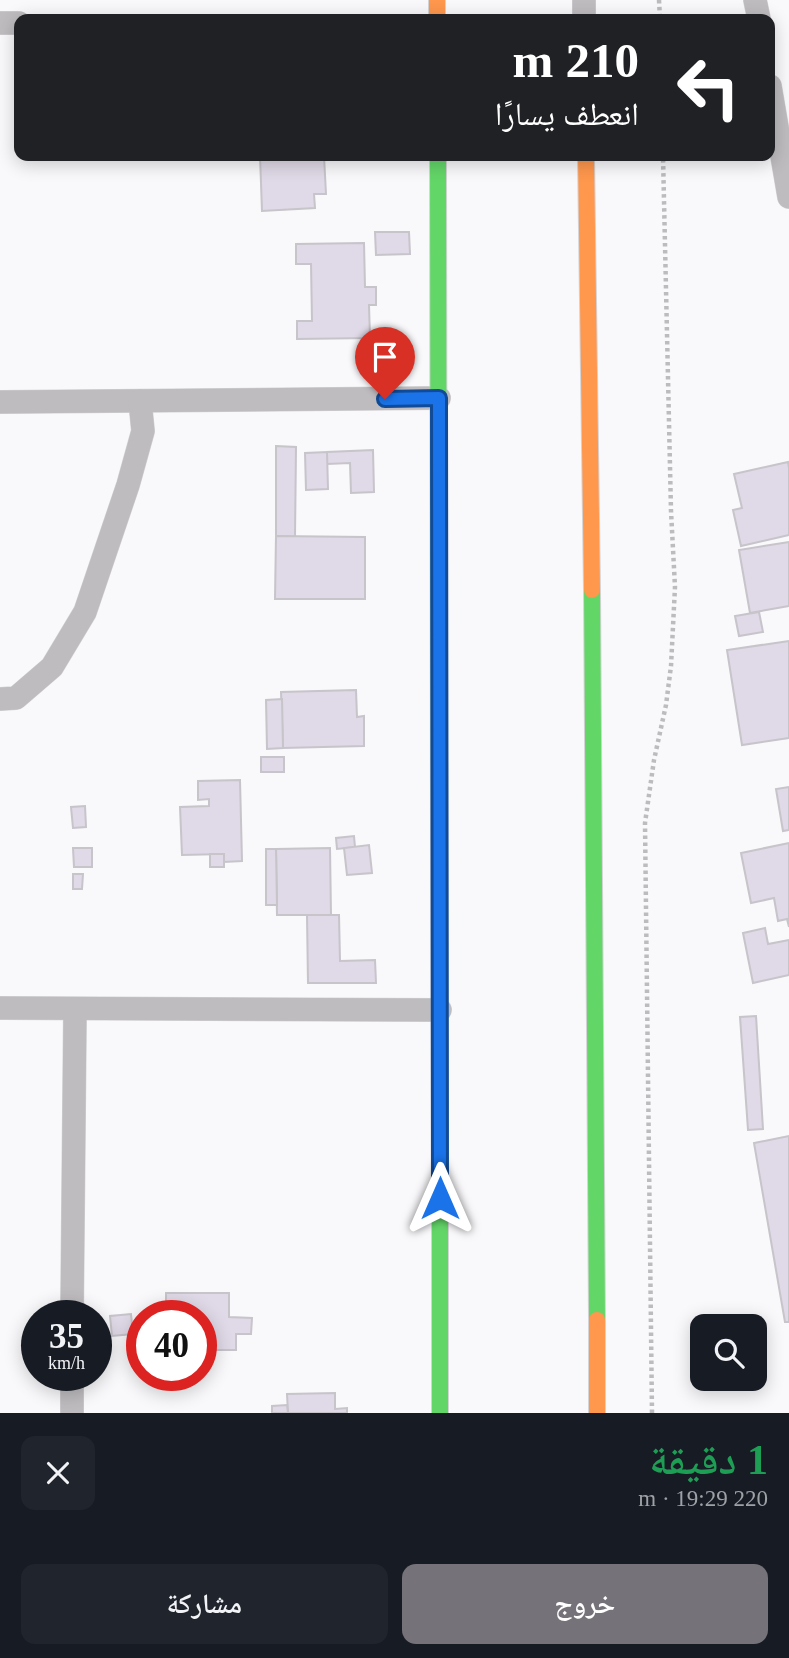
<!DOCTYPE html>
<html lang="ar">
<head>
<meta charset="utf-8">
<style>
  :root { --surface:#171b24; --page:#20242c; --text:#f1f3f6; --muted:#9ea1a6; --accent:#757279 }
  body { margin:0; font-family:"Times New Roman","Noto Naskh Arabic",serif; background:var(--page); color:var(--text); direction:rtl; height:100vh; display:flex; flex-direction:column; font-size:26px; white-space:nowrap }
  * { box-sizing:border-box; margin:0 }
  p { font-size:23px; color:var(--muted) }
  .icon { flex:none; width:38px; height:38px; fill:none; stroke:currentColor; stroke-width:2; stroke-linecap:round; stroke-linejoin:round }
  .map { position:relative; height:1413px; overflow:hidden; direction:ltr }
  .side { display:flex; flex-direction:column; background:var(--surface); flex:1 }
  .side>* { flex:none }
  .hud { position:absolute; left:14px; top:14px; width:761px; height:147px; border-radius:14px; box-shadow:0 4px 18px #0003; direction:rtl; background:#202124; color:#fff; overflow:hidden }
  .tools { position:absolute; left:690px; top:1314px; display:grid; gap:14px }
  .tools a { display:grid; place-items:center; width:77px; height:77px; border-radius:14px; background:var(--surface); box-shadow:0 4px 18px #0003; font-size:35px }
  .speed { position:absolute; left:21px; top:1300px; display:flex; gap:14px; font-size:35px; font-weight:700; text-align:center }
  .speed>* { display:grid; place-content:center; width:91px; height:91px; border-radius:50%; background:var(--surface); box-shadow:0 4px 18px #0003; line-height:1 }
  .speed small { font-size:18px; font-weight:400 }
  .speed .limit { border:10px solid #d22; background:#fff; color:#111 }
  .pin { position:absolute; display:grid; place-items:center; width:60px; height:60px; color:#fff; margin:-72px -30px; border-radius:50% 50% 50% 0; rotate:-45deg; box-shadow:0 0 7px #0007 }
  .pin .icon { rotate:45deg }
  .me { position:absolute; width:77px; margin:-38px; rotate:0deg; stroke-linejoin:round; filter:drop-shadow(0 0 5px #0008) }
  .turn { display:flex; align-items:center; gap:24px; height:147px; padding:0 21px; font-size:32px }
  .turn .icon { width:91px; height:91px; stroke-width:2.5 }
  .turn b { display:block; font-size:49px; line-height:60px }
  .round { display:grid; place-items:center; flex:none; width:74px; height:74px; border-radius:14px; background:var(--page) }
  .summary { display:flex; align-items:center; justify-content:space-between; height:119px; padding:0 21px }
  h1 { font-size:42px; font-weight:600; line-height:52px; color:#1e9e55 }
  .cta { display:flex; gap:14px; margin-top:auto; padding:14px 21px }
  .cta a { flex:1; height:80px; border-radius:14px; background:var(--accent); color:#fff; font-size:28px; font-weight:600; line-height:80px; text-align:center }
  .cta a+a { background:var(--page); color:var(--text) }
  .map>svg:first-child { display:block }
  .building { fill:#e0d9e7; stroke:#c7c4ca; stroke-width:2 }
  .lines { fill:none; stroke-linecap:round; stroke-linejoin:round }
  .street-casing { stroke:#d4d3d6; stroke-width:24 }
  .fast-casing { stroke:#d4d3d6; stroke-width:18 }
  .slow-casing { stroke:#d4d3d6; stroke-width:18 }
  .jam-casing { stroke:#d4d3d6; stroke-width:18 }
  .path { stroke:#bcbbbe; stroke-width:4.5; stroke-dasharray:3.5 3.5; stroke-linecap:butt }
  .street { stroke:#bebcbf; stroke-width:23 }
  .fast { stroke:#63d668; stroke-width:16 }
  .slow { stroke:#ff974d; stroke-width:16 }
  .jam { stroke:#b3261e; stroke-width:16 }
  .route-casing { stroke:#114b97; stroke-width:18 }
  .route { stroke:#1a73e8; stroke-width:12 }
</style>
</head>
<body>
<div class="map">
<svg width="789" height="1413" viewBox="0 0 789 1413">
  <rect width="100%" height="100%" fill="#f9f8fa"/>
  <g class="building">
    <polygon points="260,156 324,156 326,194 314,194 315,208 262,211"/>
    <polygon points="375,232 409,232 410,254 376,255"/>
    <polygon points="364,243 365,287 376,287 376,305 369,305 370,338 297,339 297,321 312,321 311,264 296,264 296,244"/>
    <polygon points="276,446 296,447 295,537 276,536"/>
    <polygon points="373,450 374,492 351,493 350,463 327,464 327,452"/>
    <polygon points="327,452 328,489 306,490 305,453"/>
    <polygon points="788,462 789,468 789,535 741,546 733,510 742,508 734,474"/>
    <polygon points="276,536 365,537 365,599 275,599"/>
    <polygon points="789,542 789,606 750,613 739,550"/>
    <polygon points="759,612 763,632 739,636 735,616"/>
    <polygon points="789,641 789,738 742,745 727,650"/>
    <polygon points="356,690 357,717 364,716 364,746 283,748 281,692"/>
    <polygon points="282,699 283,748 267,749 266,700"/>
    <rect x="261" y="757" width="23" height="15"/>
    <polygon points="240,780 242,861 224,862 224,854 182,855 180,807 209,806 209,799 198,800 198,781"/>
    <polygon points="789,787 789,830 783,831 776,789"/>
    <polygon points="85,806 86,827 73,828 71,807"/>
    <polygon points="354,836 355,847 337,849 336,838"/>
    <polygon points="789,843 789,927 787,919 778,921 774,898 751,903 741,853"/>
    <polygon points="369,845 372,873 347,875 344,848"/>
    <polygon points="73,848 92,848 92,867 74,867"/>
    <polygon points="330,848 331,915 277,915 276,849"/>
    <polygon points="266,849 276,849 277,905 266,905"/>
    <rect x="210" y="854" width="14" height="13"/>
    <polygon points="73,874 83,874 82,889 73,889"/>
    <polygon points="307,915 339,915 340,961 375,960 376,983 308,983"/>
    <polygon points="765,928 768,944 789,940 789,975 753,983 743,933"/>
    <polygon points="756,1016 763,1129 748,1130 740,1017"/>
    <polygon points="789,1136 789,1322 785,1322 754,1143"/>
    <polygon points="166,1293 229,1293 229,1317 252,1318 251,1334 236,1334 236,1350 201,1350 201,1316 166,1316"/>
    <polygon points="131,1314 133,1334 112,1336 110,1316"/>
    <polygon points="142,1354 142,1366 132,1366 132,1355"/>
    <polygon points="335,1393 335,1409 347,1408 347,1413 288,1413 287,1394"/>
    <polygon points="287,1405 288,1413 272,1413 272,1406"/>
  </g>
  <g class="lines">
    <defs>
      <g id="street">
        <polyline points="584,0 584,19"/>
        <polyline points="755,0 759,19"/>
        <polyline points="0,23 19,23"/>
        <polyline points="770,86 789,197"/>
        <polyline points="0,402 439,398"/>
        <polyline points="0,699 16,698 52,667 85,612 128,485 143,431 140,401"/>
        <polyline points="0,1008 440,1010"/>
        <polyline points="72,1316 75,1009"/>
        <polyline points="72,1413 72,1376"/>
      </g>
      <g id="fast">
        <polyline points="438,156 439,825"/>
        <polyline points="592,590 597,1320"/>
        <polyline points="440,1124 440,1413"/>
      </g>
      <g id="slow">
        <polyline points="437,0 437,19"/>
        <polyline points="586,156 592,590"/>
        <polyline points="597,1320 597,1413"/>
      </g>
      <polyline id="jam" points="439,825 440,1124"/>
    </defs>
    <use href="#street" class="street-casing"/>
    <use href="#fast" class="fast-casing"/>
    <use href="#slow" class="slow-casing"/>
    <use href="#jam" class="jam-casing"/>
    <g class="path">
      <polyline points="659,0 660,19"/>
      <polyline points="652,1413 645,823 654,760 666,705 671,666 675,587 671,511 663,156"/>
    </g>
    <use href="#street" class="street"/>
    <use href="#fast" class="fast"/>
    <use href="#slow" class="slow"/>
    <use href="#jam" class="jam"/>
  </g>
  <g class="lines">
    <defs>
      <polyline id="route" points="385,399 439,398 440,1198"/>
    </defs>
    <use href="#route" class="route-casing"/>
    <use href="#route" class="route"/>
  </g>
</svg>
<div class="tools">
<a><svg class="icon" aria-label="search" viewBox="0 0 24 24"><circle cx="10" cy="10" r="6"/><path d="M15 15l6 6"/></svg></a>
</div>
<div class="speed"><div>35<small>km/h</small></div><div class="limit">40</div></div>
<div class="pin" style="left:385px;top:399px;background:#d93025"><svg class="icon" aria-label="arrive" viewBox="0 0 24 24"><path d="M6 21V4h12l-3 4 3 4H6"/></svg></div>
<svg class="me" style="left:440px;top:1198px" viewBox="-20 -20 40 40"><path d="M0-17L14 15 0 8-14 15z" fill="#1a73e8" stroke="#fff" stroke-width="4"/></svg>
<div class="hud">
<div class="turn"><svg class="icon" aria-label="left" viewBox="0 0 24 24"><path d="M17 20v-9H6M10 6l-5 5 5 5"/></svg><div><b>210 m</b>انعطف يسارًا</div></div>
</div>
</div>
<section class="side">
<div class="summary"><div><h1>1 دقيقة</h1><p>220 m · 19:29</p></div><a class="round"><svg class="icon" aria-label="close" viewBox="0 0 24 24"><path d="M6 6l12 12M18 6L6 18"/></svg></a></div>
<div class="cta"><a>خروج</a><a>مشاركة</a></div>
</section>
</body>
</html>
